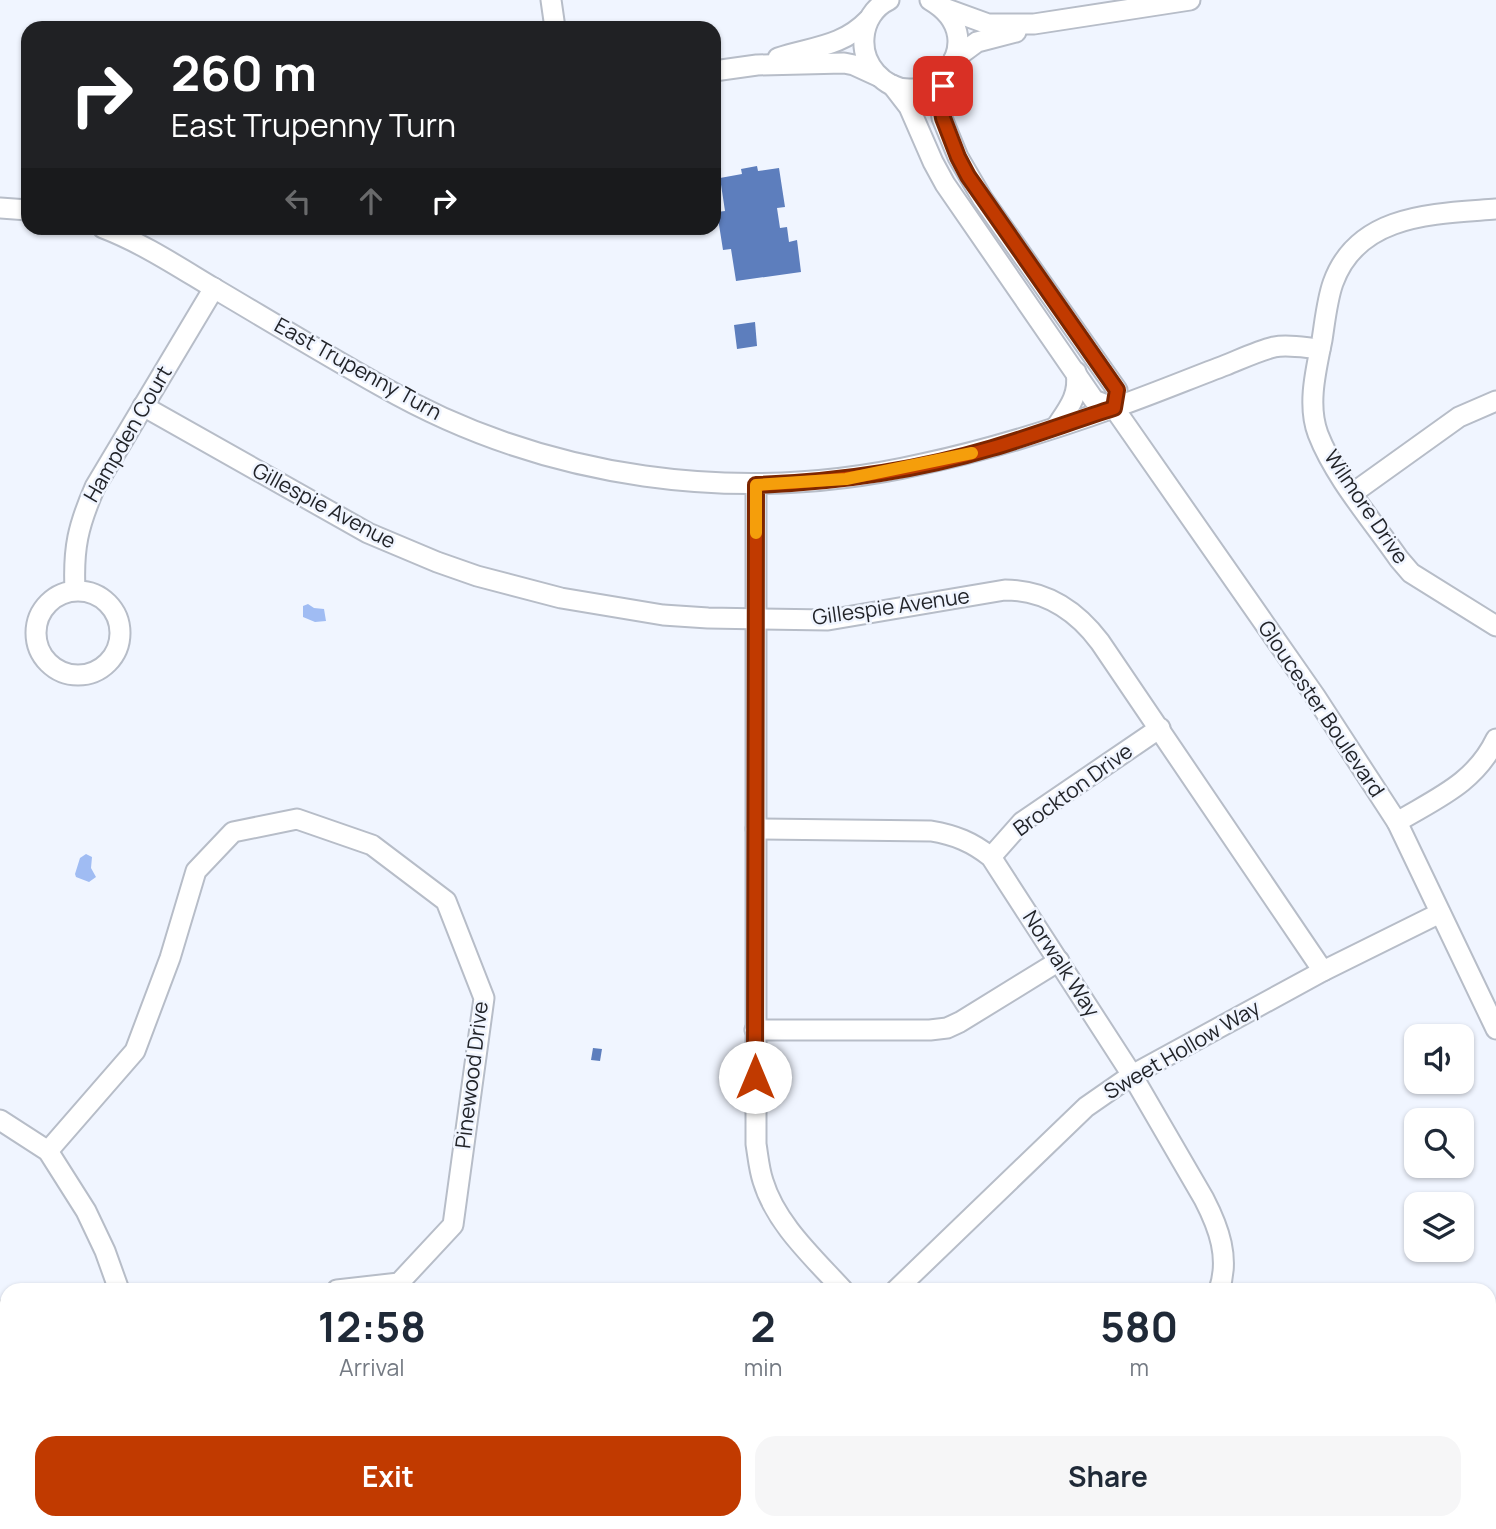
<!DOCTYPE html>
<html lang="en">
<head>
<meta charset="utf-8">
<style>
  :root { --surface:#fff; --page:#f6f6f7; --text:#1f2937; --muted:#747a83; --accent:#c13a00 }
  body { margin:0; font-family:Manrope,sans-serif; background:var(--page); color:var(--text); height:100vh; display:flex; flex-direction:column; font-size:26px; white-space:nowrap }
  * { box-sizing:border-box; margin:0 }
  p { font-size:23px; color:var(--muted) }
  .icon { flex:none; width:38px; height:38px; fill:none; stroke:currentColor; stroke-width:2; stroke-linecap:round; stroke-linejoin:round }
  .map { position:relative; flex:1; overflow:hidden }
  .panel { position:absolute; left:0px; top:1283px; width:1496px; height:247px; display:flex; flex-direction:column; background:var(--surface); border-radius:21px 21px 0 0; box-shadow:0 2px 5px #0004 }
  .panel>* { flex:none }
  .guide { position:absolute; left:21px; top:21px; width:700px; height:214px; border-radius:21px; box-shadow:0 2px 5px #0004; background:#202124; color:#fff; overflow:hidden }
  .fabs { position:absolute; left:1404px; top:1024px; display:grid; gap:14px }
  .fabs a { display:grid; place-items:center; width:70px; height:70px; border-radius:14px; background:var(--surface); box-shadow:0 2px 5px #0004; font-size:35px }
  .pin { position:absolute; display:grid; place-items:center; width:60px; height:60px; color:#fff; margin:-30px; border-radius:14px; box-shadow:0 4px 10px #0006 }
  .me { position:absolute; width:77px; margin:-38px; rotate:0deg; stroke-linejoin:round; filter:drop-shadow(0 0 5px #0008) }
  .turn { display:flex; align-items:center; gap:24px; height:147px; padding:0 35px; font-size:32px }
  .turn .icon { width:91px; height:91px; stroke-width:2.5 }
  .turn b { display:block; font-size:49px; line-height:60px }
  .lanes { display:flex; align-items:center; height:66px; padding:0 35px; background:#0003; justify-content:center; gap:35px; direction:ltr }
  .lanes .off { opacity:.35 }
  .eta { display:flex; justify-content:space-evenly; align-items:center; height:119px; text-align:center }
  .eta b { font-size:42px; font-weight:700; line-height:49px }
  .cta { display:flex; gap:14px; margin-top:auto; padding:14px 35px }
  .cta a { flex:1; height:80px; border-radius:21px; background:var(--accent); color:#fff; font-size:28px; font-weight:700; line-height:80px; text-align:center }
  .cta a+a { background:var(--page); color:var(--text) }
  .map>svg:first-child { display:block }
  .water { fill:#a0bcf3 }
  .building { fill:#5d7ebd }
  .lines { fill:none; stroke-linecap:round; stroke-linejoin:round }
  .minor-casing { stroke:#b7bdc8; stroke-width:23 }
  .minor { stroke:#fff; stroke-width:19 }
  .route-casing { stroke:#7d2600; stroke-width:18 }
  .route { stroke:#c13a00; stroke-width:12 }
  .slow { stroke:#f59e0b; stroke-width:12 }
  .labels { text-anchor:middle; stroke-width:5; stroke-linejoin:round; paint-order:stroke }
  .street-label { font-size:21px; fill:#222429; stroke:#f0f5ff }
</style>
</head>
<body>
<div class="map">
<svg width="1496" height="1529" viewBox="0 0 1496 1529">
  <rect width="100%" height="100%" fill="#f0f5ff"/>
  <g class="water">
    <polygon points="308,604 314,608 324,609 326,621 315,622 303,617 303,606"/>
    <polygon points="86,854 92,857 91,868 96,877 89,882 76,877 75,874 80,858"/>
    <polygon points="737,1523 850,1523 852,1529 733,1529"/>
  </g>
  <g class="building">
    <polygon points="757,166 758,171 779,168 785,207 777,208 780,228 787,227 789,242 797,240 801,272 736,281 731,249 723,250 717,212 725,211 720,178 742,174 741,169"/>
    <polygon points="755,322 757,346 737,349 734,325"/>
    <polygon points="593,1048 602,1049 600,1061 591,1060"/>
  </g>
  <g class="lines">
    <defs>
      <g id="minor">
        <polyline points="551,0 555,28"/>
        <path d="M889 0C874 7 865 22 864 38 863 51 867 63 876 73 922 124 1000 41 930 0"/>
        <polyline points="944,8 988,24 1034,24 1190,0"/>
        <path d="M778 58C811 47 842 47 868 20"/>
        <polyline points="954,59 977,42 1016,32"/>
        <polyline points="949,69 940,101 942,118 958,157 982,198 1117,390 1114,408"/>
        <polyline points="714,71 757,65 844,63 854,65 878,76"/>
        <polyline points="892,85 909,107 933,162 945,184 1094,400 1114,408 1315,696 1397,822 1496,1029"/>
        <polyline points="0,208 28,210"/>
        <path d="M1496 209C1435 214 1358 213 1333 283 1327 300 1325 321 1322 340 1316 370 1307 405 1318 434 1335 478 1372 520 1399 559L1411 573 1496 626"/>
        <path d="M103 228C142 243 177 266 212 287 268 320 324 354 381 386 545 480 739 506 922 464 988 450 1052 430 1116 407 1153 394 1189 379 1226 365 1241 359 1258 351 1274 347 1289 344 1306 348 1320 349"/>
        <path d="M143 406 368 533 437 562 477 576 561 598 663 615 708 618 828 620 1005 590C1046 590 1076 610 1100 642L1323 971"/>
        <path d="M1056 427C1068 409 1080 395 1076 372"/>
        <path d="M756 485V1144C758 1156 759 1169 763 1181 776 1224 813 1257 843 1290"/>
        <polyline points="1353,493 1459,417 1496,401"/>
        <path d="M75 590C73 548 78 526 95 487L214 288"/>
        <circle cx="78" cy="633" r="42"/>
        <path d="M1397 822C1437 798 1475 783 1496 739"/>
        <path d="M756 829 931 831C955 835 972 842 991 857L1132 1075 1204 1199C1219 1228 1230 1258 1219 1290"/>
        <polyline points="991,857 1022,822 1160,728"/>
        <polyline points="755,1030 930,1030 947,1028 960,1022 1059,961"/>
        <polyline points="0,1120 48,1151 86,1211 105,1251 119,1290"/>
        <polyline points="48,1151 135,1051 170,958 196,871 233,832 297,819 372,845 446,901 484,998 453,1225 399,1283 337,1290"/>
        <polyline points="896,1290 1086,1107 1132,1075 1323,971 1440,913"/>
        <polyline points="0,1311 7,1314"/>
        <polyline points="305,1522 310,1529"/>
        <polyline points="1064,1522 1071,1529"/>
        <polyline points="31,1529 37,1522"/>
        <polyline points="643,1529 650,1522"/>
      </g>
    </defs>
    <use href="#minor" class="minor-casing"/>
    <use href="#minor" class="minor"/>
  </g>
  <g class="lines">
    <defs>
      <path id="route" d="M755 1077 756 485C836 482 915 471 992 448 1033 436 1073 421 1114 408L1117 390 968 176 958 157 943 118 940 101 943 86"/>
    </defs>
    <use href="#route" class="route-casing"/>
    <use href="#route" class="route"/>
    <polyline class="slow" points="756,533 756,485 846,479 972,453"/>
  </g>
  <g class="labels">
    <g class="street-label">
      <text transform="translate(358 369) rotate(29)" y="7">East Trupenny Turn</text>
      <text transform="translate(128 434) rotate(-60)" y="7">Hampden Court</text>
      <text transform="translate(324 506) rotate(28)" y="7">Gillespie Avenue</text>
      <text transform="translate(1366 507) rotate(56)" y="7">Wilmore Drive</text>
      <text transform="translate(891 607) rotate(-8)" y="7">Gillespie Avenue</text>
      <text transform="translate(1321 709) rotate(56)" y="7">Gloucester Boulevard</text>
      <text transform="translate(1073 790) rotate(-36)" y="7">Brockton Drive</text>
      <text transform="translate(1061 964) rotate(57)" y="7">Norwalk Way</text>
      <text transform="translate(1182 1050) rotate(-30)" y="7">Sweet Hollow Way</text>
      <text transform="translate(472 1075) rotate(-83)" y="7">Pinewood Drive</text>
    </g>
  </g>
</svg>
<div class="fabs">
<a><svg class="icon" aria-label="sound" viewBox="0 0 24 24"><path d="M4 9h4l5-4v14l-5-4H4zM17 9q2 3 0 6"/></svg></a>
<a><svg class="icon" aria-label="search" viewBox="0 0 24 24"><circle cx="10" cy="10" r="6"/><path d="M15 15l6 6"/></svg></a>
<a><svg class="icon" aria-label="layers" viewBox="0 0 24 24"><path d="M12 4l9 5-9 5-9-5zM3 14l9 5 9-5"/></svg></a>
</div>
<div class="pin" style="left:943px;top:86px;background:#d93025"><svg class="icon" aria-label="arrive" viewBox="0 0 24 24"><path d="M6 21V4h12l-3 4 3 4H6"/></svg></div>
<svg class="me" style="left:755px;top:1077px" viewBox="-20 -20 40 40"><circle r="19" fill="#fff"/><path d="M0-13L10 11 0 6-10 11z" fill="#c13a00"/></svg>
<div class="guide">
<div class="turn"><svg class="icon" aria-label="right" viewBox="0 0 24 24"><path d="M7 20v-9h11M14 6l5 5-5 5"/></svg><div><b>260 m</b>East Trupenny Turn</div></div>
<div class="lanes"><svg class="icon off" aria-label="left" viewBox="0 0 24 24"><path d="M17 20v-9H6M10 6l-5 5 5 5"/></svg><svg class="icon off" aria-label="ahead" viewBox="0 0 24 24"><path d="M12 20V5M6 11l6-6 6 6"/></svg><svg class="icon" aria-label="right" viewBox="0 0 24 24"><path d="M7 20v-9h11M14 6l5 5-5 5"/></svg></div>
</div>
<section class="panel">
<div class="eta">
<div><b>12:58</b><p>Arrival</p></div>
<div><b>2</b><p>min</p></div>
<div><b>580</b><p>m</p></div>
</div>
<div class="cta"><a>Exit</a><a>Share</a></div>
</section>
</div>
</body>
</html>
